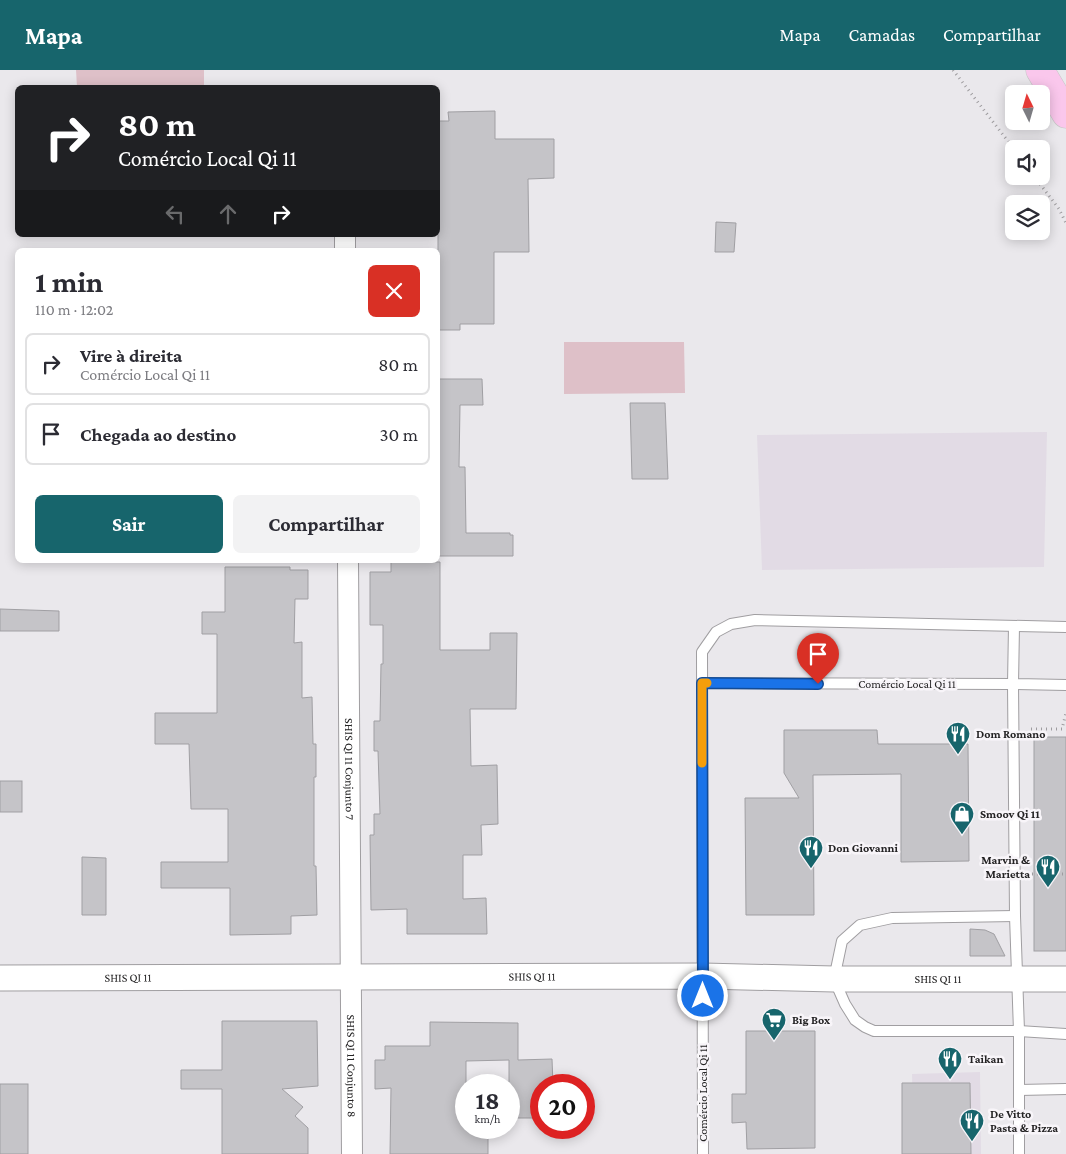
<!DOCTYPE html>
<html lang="pt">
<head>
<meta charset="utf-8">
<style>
  :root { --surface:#fff; --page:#f2f2f3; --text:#2b2b33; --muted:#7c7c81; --line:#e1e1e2; --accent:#17656c }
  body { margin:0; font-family:"Crimson Pro",serif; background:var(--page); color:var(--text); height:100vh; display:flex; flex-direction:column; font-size:19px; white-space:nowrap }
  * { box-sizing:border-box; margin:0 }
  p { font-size:16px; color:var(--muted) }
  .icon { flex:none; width:28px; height:28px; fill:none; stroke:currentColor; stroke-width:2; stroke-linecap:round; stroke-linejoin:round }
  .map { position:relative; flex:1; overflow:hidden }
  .sheet { position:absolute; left:15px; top:178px; width:425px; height:315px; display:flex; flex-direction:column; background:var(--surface); border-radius:8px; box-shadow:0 2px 12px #0003 }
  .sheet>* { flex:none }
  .guide { position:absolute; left:15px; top:15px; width:425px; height:152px; border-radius:8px; box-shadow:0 2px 12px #0003; background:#202124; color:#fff; overflow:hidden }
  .needle { width:32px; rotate:355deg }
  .fabs { position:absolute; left:1005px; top:15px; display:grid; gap:10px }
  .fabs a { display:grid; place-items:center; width:45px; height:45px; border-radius:8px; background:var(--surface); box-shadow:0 2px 12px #0003; font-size:25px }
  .speed { position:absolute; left:455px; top:1004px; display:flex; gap:10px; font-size:25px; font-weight:700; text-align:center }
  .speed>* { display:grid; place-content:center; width:65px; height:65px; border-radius:50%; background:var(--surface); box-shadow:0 2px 12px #0003; line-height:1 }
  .speed small { font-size:12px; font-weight:400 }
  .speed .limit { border:8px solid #d22; background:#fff; color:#111 }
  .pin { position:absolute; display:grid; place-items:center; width:42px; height:42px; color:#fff; margin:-51px -21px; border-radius:50% 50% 50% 0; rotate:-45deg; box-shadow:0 0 5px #0007 }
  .pin .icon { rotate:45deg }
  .me { position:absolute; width:55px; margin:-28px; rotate:0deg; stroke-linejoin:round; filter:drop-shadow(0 0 4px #0008) }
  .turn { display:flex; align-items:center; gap:18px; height:105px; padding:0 20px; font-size:22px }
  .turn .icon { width:65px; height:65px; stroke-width:2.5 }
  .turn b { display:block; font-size:35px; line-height:42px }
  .lanes { display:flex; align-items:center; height:48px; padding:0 20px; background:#0003; justify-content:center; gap:25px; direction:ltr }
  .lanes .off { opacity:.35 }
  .round { display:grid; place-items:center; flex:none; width:52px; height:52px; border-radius:8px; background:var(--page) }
  .overview { display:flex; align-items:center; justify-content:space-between; height:85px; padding:0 20px }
  h1 { font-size:30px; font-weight:700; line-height:38px }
  .cta { display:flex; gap:10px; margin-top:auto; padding:10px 20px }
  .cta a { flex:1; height:58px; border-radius:8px; background:var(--accent); color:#fff; font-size:20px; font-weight:700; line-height:58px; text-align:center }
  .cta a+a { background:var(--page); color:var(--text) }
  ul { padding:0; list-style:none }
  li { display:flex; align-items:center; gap:15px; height:62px; margin:0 10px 8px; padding:0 10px; border:2px solid var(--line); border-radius:8px }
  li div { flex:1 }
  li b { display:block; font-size:19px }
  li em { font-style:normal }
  header { display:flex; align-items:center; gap:30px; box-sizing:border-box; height:70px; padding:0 25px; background:var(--accent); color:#fff }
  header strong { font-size:24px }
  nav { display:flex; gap:28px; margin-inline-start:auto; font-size:18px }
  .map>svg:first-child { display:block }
  .built { fill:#e2dbe5 }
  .green { fill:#dec0c8 }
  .building { fill:#c5c4c8; stroke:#a09fa3 }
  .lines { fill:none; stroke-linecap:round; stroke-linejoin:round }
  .service-casing { stroke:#a09ea1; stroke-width:12 }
  .minor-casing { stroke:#a09ea1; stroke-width:22 }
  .tertiary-casing { stroke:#a09ea1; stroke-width:27 }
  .primary-casing { stroke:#c6c6c6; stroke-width:29 }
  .path { stroke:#9e9c9f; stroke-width:3; stroke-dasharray:1 4; stroke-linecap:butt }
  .service { stroke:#fff; stroke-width:10 }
  .minor { stroke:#fff; stroke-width:20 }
  .tertiary { stroke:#fff; stroke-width:25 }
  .primary { stroke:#fac7ec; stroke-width:28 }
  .route-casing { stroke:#114b97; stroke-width:12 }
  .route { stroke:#1a73e8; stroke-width:9 }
  .slow { stroke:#f59e0b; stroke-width:9 }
  .labels { text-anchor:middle; stroke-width:5; stroke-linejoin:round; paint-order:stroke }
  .street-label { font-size:12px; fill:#242324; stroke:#f8f5f9 }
  .poi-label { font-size:12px; font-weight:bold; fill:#242324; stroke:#f8f5f9; text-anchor:start }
</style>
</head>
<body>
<header>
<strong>Mapa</strong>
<nav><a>Mapa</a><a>Camadas</a><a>Compartilhar</a></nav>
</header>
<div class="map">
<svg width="1066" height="1084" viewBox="0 0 1066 1084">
  <rect width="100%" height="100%" fill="#eae8ec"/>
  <g class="built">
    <polygon points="1047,362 1044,497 762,500 757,365"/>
    <polygon points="980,1002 981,1084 914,1084 912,1004"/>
  </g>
  <g class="green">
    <polygon points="76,0 204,0 204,17 77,17"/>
    <polygon points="564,272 684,272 685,323 564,324"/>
  </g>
  <g class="building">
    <polygon points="495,41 495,69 554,69 554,108 528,109 529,182 494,182 494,254 460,254 460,260 438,260 438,51 449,51 448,42"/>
    <polygon points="716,152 736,153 734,182 715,182"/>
    <polygon points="438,309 482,309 483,335 460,335 459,397 465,397 466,463 510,463 510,465 513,465 513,486 438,486"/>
    <polygon points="630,333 665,333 668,409 632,409"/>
    <polygon points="391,492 440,492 440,580 490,580 490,563 517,563 516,639 470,639 471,696 497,695 498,754 481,755 482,785 463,785 463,829 486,828 487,864 407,864 407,839 371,840 370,765 374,765 374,744 380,744 378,681 374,681 374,651 380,651 381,594 383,594 383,555 370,555 370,502 391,502"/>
    <polygon points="225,497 290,497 290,500 308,500 308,529 295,529 294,573 302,572 302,628 312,627 313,674 316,674 316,707 314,707 314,796 316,796 317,845 291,846 291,864 230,865 230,818 161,818 161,792 228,792 228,739 191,739 189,674 155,674 155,643 217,643 217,564 202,564 202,542 225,542"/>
    <polygon points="0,539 59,541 59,561 0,561"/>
    <polygon points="784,660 877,660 878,674 968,674 969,791 901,792 901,704 813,705 814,845 746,845 745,728 799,728 784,703"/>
    <rect x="1034" y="667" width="32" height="214"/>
    <rect x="0" y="711" width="22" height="31"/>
    <polygon points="82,787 106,788 106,845 82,845"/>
    <polygon points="970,859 985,860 994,864 1005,886 970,886"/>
    <polygon points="222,951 317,951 318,1016 282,1019 303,1037 295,1046 308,1058 308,1084 222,1084 222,1019 181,1019 181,1000 222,1000"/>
    <polygon points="430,952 518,953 518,990 552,989 553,1015 541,1015 541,1017 537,1017 537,1048 509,1048 509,990 466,991 466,1058 488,1058 488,1084 390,1084 391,1018 375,1019 375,990 385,990 385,976 430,976"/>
    <polygon points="746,961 815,961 815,1078 747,1079 746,1052 732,1053 732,1024 746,1024"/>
    <polygon points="902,1013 970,1013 971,1084 902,1084"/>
    <rect x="0" y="1014" width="28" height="70"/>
  </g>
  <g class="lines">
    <defs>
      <g id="service">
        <polyline points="1014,556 1013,614 1066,615"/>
        <polyline points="702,613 1013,614 1015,846 1019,961 1019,1084"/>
        <polyline points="1015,846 892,848 860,855 842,871 834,909 845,934 855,950 865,957 874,961 1019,961 1066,964"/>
        <polyline points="1019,1020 1066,1019"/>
        <polyline points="703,1084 702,582 716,562 731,554 755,550 1066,557"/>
      </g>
      <g id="minor">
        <polyline points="345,165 345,180"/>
        <path id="s1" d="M348 490 352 1084"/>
      </g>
      <g id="tertiary">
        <path id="s2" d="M0 908 703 906 834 909H1066"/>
      </g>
      <polyline id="primary" points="1040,0 1066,44"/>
    </defs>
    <use href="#service" class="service-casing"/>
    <use href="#minor" class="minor-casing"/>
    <use href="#tertiary" class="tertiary-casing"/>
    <use href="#primary" class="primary-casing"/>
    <g class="path">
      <polyline points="953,0 1014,79"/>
      <polyline points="1034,106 1059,139 1066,153"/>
      <polyline points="1031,659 1062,659 1066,643"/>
      <polyline points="1032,804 1066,804"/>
    </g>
    <use href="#service" class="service"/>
    <use href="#minor" class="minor"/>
    <use href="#tertiary" class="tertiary"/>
    <use href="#primary" class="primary"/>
  </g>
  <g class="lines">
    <defs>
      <polyline id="route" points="703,926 702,613 818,614"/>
    </defs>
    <use href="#route" class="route-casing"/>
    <use href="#route" class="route"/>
    <polyline class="slow" points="702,693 702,613 707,613"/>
  </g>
  <defs>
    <symbol id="restaurant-pin" viewBox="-11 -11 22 30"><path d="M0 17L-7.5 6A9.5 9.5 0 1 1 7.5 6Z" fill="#17656c" stroke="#f8f5f9"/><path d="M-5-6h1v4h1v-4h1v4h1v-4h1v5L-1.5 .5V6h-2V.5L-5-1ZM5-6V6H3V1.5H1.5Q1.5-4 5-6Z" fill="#fff"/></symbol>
    <symbol id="shop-pin" viewBox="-11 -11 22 30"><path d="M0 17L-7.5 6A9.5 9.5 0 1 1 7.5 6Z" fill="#17656c" stroke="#f8f5f9"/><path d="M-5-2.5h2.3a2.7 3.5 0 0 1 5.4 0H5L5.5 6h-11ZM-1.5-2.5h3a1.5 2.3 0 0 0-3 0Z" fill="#fff"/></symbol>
    <symbol id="supermarket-pin" viewBox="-11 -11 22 30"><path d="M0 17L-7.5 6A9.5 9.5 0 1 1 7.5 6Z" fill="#17656c" stroke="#f8f5f9"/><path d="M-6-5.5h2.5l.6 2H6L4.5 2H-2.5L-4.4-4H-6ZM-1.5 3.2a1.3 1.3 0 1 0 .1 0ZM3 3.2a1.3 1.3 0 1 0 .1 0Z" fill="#fff"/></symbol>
  </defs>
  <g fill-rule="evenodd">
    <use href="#restaurant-pin" x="944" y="650" width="28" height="38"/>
    <use href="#shop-pin" x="948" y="730" width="28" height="38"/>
    <use href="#restaurant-pin" x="797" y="764" width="28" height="38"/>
    <use href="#restaurant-pin" x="1034" y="783" width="28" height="38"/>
    <use href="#supermarket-pin" x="760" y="936" width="28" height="38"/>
    <use href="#restaurant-pin" x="936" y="975" width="28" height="38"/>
    <use href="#restaurant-pin" x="958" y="1037" width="28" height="38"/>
  </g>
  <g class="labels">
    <g class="street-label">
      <text x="907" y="618">Comércio Local Qi 11</text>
      <text dy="4" stroke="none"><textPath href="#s1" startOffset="209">SHIS QI 11 Conjunto 7</textPath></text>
      <text dy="4" stroke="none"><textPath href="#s2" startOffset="532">SHIS QI 11</textPath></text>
      <text dy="4" stroke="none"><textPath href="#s2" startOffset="128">SHIS QI 11</textPath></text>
      <text dy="4" stroke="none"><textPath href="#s2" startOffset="938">SHIS QI 11</textPath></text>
      <text dy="4" stroke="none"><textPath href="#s1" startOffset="506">SHIS QI 11 Conjunto 8</textPath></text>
      <text transform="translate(703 1023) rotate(-90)" y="4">Comércio Local Qi 11</text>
    </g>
    <g class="poi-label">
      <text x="976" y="668">Dom Romano</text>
      <text x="980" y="748">Smoov Qi 11</text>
      <text x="828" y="782">Don Giovanni</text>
      <text x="1030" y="794" text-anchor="end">Marvin &amp;<tspan x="1030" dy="14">Marietta</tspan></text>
      <text x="792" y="954">Big Box</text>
      <text x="968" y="993">Taikan</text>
      <text x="990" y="1048">De Vitto<tspan x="990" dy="14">Pasta &amp; Pizza</tspan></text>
    </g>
  </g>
</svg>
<div class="fabs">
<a><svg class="needle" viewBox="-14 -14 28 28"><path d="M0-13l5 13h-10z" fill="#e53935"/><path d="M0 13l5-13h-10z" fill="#7c7c81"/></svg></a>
<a><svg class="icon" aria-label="sound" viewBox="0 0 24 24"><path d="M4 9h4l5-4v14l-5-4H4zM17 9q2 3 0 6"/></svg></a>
<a><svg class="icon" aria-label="layers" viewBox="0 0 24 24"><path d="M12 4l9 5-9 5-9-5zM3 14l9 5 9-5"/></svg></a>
</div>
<div class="speed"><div>18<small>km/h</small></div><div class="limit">20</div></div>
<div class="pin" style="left:818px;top:614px;background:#d93025"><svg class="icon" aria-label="arrive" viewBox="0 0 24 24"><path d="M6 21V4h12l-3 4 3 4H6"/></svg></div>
<svg class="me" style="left:703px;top:926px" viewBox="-20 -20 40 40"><circle r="17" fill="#1a73e8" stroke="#fff" stroke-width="3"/><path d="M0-11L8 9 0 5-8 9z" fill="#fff"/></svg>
<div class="guide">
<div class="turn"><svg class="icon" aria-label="right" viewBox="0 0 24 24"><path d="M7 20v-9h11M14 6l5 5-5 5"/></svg><div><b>80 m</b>Comércio Local Qi 11</div></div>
<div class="lanes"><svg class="icon off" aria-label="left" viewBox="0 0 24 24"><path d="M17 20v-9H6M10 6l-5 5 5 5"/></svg><svg class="icon off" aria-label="ahead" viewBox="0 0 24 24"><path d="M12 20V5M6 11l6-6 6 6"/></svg><svg class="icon" aria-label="right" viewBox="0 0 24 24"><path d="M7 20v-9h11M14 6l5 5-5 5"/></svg></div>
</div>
<section class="sheet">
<div class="overview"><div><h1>1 min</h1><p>110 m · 12:02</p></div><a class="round" style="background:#d93025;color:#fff"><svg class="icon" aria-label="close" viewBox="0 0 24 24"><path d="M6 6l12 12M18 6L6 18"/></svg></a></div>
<ul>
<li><svg class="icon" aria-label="right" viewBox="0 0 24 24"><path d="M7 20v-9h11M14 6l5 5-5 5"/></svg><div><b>Vire à direita</b><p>Comércio Local Qi 11</p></div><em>80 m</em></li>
<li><svg class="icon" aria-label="arrive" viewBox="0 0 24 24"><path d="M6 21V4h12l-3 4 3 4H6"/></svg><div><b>Chegada ao destino</b></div><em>30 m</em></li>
</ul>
<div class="cta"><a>Sair</a><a>Compartilhar</a></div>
</section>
</div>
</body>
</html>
